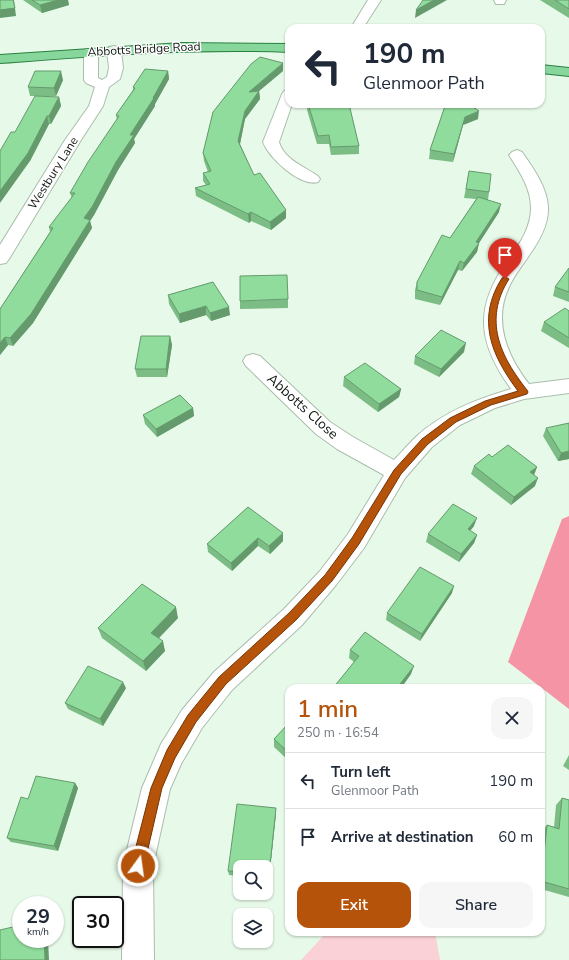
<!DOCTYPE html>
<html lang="en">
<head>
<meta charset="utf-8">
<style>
  :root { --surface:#fff; --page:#f6f6f7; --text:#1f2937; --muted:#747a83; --line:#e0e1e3; --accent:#b45309 }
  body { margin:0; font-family:"Nunito Sans",sans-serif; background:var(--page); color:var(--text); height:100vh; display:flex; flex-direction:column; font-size:15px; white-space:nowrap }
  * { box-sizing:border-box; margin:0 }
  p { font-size:13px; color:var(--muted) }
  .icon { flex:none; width:22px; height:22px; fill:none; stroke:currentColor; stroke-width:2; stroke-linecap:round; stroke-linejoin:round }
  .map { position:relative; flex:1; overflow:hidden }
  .side { position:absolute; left:285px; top:684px; width:260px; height:252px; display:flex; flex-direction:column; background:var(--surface); border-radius:12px; box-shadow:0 1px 3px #0004 }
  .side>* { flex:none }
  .hud { position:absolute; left:285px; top:24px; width:260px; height:84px; border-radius:12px; box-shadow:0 1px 3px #0004; background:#fff; color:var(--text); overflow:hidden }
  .controls { position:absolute; left:233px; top:860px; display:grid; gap:8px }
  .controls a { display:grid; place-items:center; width:40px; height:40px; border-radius:8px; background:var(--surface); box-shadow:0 1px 3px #0004; font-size:20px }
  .speed { position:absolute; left:12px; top:896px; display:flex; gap:8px; font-size:20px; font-weight:700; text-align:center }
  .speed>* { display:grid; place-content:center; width:52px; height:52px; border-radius:50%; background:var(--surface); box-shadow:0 1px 3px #0004; line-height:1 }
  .speed small { font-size:10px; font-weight:400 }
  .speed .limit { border:2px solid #111; border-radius:6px; background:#fff; color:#111 }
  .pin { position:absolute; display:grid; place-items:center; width:34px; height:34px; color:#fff; margin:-41px -17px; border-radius:50% 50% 50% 0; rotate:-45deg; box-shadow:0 0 4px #0007 }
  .pin .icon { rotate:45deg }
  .me { position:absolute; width:44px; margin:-22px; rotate:14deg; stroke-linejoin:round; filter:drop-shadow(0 0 3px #0008) }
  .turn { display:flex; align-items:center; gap:14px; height:84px; padding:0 12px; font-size:18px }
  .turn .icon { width:52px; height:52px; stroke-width:2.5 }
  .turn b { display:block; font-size:28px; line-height:34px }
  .round { display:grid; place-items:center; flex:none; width:42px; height:42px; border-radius:12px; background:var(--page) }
  .overview { display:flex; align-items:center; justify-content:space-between; height:68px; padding:0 12px }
  h1 { font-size:24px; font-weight:600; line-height:30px; color:var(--accent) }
  .action { display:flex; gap:8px; margin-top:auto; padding:8px 12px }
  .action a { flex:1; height:46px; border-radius:12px; background:var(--accent); color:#fff; font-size:16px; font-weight:600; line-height:46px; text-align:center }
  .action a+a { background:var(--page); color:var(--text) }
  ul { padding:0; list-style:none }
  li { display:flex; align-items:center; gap:12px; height:56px; padding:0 12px; border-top:1px solid var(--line) }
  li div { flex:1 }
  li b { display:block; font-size:15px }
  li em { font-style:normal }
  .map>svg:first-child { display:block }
  .green { fill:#f9d1d6 }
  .forest { fill:#f594a5 }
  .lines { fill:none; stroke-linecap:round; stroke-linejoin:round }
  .minor-casing { stroke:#abbdad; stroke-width:2 }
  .major-casing { stroke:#298140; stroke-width:2 }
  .minor { fill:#fff; fill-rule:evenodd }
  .major { fill:#87d69c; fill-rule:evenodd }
  .wall { fill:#7cbd86 }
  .shaded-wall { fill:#659a6d }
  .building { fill:#90dc9c; stroke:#659a6d }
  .route { fill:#b45309; stroke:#753606 }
  .labels { text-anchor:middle; stroke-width:3; stroke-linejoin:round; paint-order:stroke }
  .far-street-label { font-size:12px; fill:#101610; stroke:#fff }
  .street-label { font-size:14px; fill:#101610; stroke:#fff }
</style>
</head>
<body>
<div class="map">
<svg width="569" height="960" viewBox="0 0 569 960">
  <rect width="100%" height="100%" fill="#e7fae9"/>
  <polygon class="green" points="327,932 435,932 440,960 301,960"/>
  <polygon class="forest" points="569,516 569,709 508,662 562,519"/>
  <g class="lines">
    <defs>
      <g id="minor">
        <polygon points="368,0 381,0 363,28 351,28"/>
        <polygon points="494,0 506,0 504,4 496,4"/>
        <polygon points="114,46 119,47 121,50 123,68 120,79 109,87 103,106 81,140 9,259 6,263 0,264 0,245 65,140 89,106 95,87 86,83 84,80 84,52 86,49 96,49 98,52 98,78 102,80 107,77 109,68 107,50 109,47"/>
        <path d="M289 90V104H292L279 142C284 159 303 166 318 176L320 179 318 182C300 187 269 158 263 142L282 94 284 91Z"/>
        <path d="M517 150 522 152C533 168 547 187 548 207 549 224 539 241 530 254 523 265 515 274 510 285 492 320 507 356 529 384L569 379V393L524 399 495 408 460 425 432 447 405 478 364 548 336 585 302 625 232 690 202 728 181 764 170 789 153 866 154 960H122L123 866 142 788 161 744 182 710 214 672 284 609 320 571 348 534 384 475 337 449 316 434 246 366 243 361 246 356 253 354 260 356 330 422 353 437 394 460C402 452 409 443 418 435 444 412 477 399 511 389 477 342 474 307 508 260 519 245 531 228 531 208 531 188 519 171 509 155L512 152Z"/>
      </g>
      <g id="major">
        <path d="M181 43 289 44V52C192 48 96 56 0 63V55Z"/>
        <polygon points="541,65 569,68 569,76 541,73"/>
      </g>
    </defs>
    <use href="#minor" class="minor-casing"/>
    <use href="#major" class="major-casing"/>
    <use href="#minor" class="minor"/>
    <use href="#major" class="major"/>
  </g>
  <g class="wall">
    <polygon points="23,0 68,0 69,5 42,13"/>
    <polygon points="540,0 569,0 569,18"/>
    <polygon points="168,71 169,79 155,104 155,106 134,139 135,143 118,170 94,215 90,221 92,228 33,323 13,346 8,345 0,355 0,309 50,232 49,227 72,198 70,193 117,120 116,115 133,90 133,87"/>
    <polygon points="283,71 259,91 260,99 245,119 240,144 254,175 286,210 286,218 271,230 251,221 249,223 196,196 195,188 206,185 203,181 203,173 208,172 204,161 203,153 213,112"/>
    <polygon points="63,80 56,96 30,96 28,87"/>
    <polygon points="59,97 61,106 51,124 49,124 30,161 15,132"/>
    <polygon points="308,104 349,104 359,146 359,154 331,155 329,144 317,144 307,110"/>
    <polygon points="445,106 478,119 463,125 453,162 429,159 430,150"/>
    <polygon points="469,171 489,192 488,200 499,212 479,243 477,252 462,271 458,270 440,305 415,299 415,290 417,282 450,238 476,199 464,198"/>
    <polygon points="569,268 569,302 553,296 555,287"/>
    <polygon points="213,282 230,315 211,321 206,315 180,323 169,304 168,295"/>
    <polygon points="288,299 288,308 240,309 240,301"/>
    <polygon points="569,311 569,348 541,331 544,322"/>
    <polygon points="170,336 172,345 167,377 137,377 135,369"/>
    <polygon points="464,352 439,377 414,364 415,356"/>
    <polygon points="344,377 401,389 399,397 378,412 343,386"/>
    <polygon points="193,408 194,416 157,437 145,424 143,415"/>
    <polygon points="546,428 569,459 558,461 543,436"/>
    <polygon points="492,457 537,467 534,475 535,486 511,505 471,474 474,466"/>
    <polygon points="248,507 283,541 270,554 258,546 232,571 208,552 207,544"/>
    <polygon points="474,526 470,531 477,535 474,543 459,562 426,542 428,534"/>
    <polygon points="452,593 420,641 386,620 387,613"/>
    <polygon points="178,618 159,638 165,651 146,671 102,638 98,628"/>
    <polygon points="350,650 411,674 401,688 333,688 354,662 349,658"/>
    <polygon points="126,688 103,726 68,709 65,703"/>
    <polygon points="289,723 289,761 274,747 274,739"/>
    <polygon points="569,755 569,770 563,766"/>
    <polygon points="75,783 78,788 58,851 11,842 7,838 28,799"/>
    <polygon points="562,798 569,800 569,897 541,889 541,832 547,825 554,827 556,805"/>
    <polygon points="276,808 276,813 269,879 266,879 266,867 240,867 240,876 229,875 228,871"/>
  </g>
  <g class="shaded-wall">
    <polygon points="13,0 14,0 16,16 0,18 0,10"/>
    <polygon points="58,0 68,0 69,5 42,13 40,5"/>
    <polygon points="434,0 447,0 415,18 416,10"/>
    <polygon points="283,63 283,71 259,91 260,99 245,119 239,149 238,141 249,92"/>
    <polygon points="61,71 63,80 56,96 54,88"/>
    <polygon points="168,71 169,79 155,104 155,106 134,139 135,143 118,170 94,215 90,221 92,228 33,323 13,346 10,338"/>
    <polygon points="59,97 61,106 51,124 49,116"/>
    <polygon points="479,111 478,119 463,125 453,162 454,154 465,117"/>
    <polygon points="47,116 49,124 30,161 0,203 0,191"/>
    <polygon points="501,204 499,212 479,243 477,252 462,271 464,263 476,242"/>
    <polygon points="286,210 286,218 271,230 270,222"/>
    <polygon points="251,212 251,221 249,223 248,214"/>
    <polygon points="460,261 458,270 440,305 442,297"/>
    <polygon points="206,306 206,315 180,323 179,314"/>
    <polygon points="229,307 230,315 211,321 210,313"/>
    <polygon points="170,336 172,345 167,377 166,369"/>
    <polygon points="5,337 8,345 0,355 0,343"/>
    <polygon points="466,343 464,352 439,377 441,369"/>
    <polygon points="401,389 399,397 378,412 379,404"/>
    <polygon points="193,408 194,416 157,437 156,429"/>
    <polygon points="569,451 569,459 558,461 561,453"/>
    <polygon points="537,467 534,475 527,480 530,472"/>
    <polygon points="538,478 535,486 511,505 514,497"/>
    <polygon points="477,518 474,526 465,537 468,529"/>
    <polygon points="283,533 283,541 270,554 269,546"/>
    <polygon points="477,535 474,543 459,562 461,554"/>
    <polygon points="258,538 258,546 232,571 231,563"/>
    <polygon points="454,586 452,593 420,641 422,634"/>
    <polygon points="176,607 178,618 154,643 151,633"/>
    <polygon points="163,641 165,651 146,671 143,661"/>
    <polygon points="414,666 411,674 401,688 397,688"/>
    <polygon points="123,682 126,688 103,726 100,719"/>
    <polygon points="75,783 78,788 58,851 54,846"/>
    <polygon points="276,808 276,813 269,879 269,875"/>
    <polygon points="44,939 48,939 49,960 45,960"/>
  </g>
  <g class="building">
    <polygon points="0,0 13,0 15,8 0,10"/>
    <polygon points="32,0 58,0 40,5"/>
    <polygon points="423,0 434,0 416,10"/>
    <polygon points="555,0 569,0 569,9"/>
    <polygon points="260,57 283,63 249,92 259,91 245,111 238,141 254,175 260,173 286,210 270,222 251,212 248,214 195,188 210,184 203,173 211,171 203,153 213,112 251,64"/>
    <polygon points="145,69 168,71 153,98 154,98 130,135 134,135 116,162 92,207 84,218 90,220 31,314 10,338 5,337 0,343 0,309 53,228 49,227 75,193 70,193 88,162 119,116 116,115 135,88 133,87"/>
    <polygon points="35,71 61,71 54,88 28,87"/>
    <polygon points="35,96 59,97 49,116 47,116 28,153 0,191 0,151 11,132 15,132"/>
    <polygon points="308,104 349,104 359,146 331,147 329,135 318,136"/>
    <polygon points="450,104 468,104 479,111 465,117 454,154 430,150 445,106"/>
    <polygon points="469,171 491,174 489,192 466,189"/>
    <polygon points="478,197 501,204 476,242 479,243 464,263 460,261 442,297 417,290 417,282 442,235 450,238"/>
    <polygon points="569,268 569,292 555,287"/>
    <polygon points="287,275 288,299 240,301 240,276"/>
    <polygon points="213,282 229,307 210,313 206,306 179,314 168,295"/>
    <polygon points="565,308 569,311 569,338 544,322"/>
    <polygon points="441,330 466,343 441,369 415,356"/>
    <polygon points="141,336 170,336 166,369 135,369"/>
    <polygon points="365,363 401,389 379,404 344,377"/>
    <polygon points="180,395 193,408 156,429 143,415"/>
    <polygon points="569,423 569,451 561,453 546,428"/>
    <polygon points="508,445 537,467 530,472 538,478 514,497 474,466 489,454 492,457"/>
    <polygon points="453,504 477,518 468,529 477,535 461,554 428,534"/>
    <polygon points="248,507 283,533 269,546 258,538 231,563 207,544"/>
    <polygon points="420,567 454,586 422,634 387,613"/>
    <polygon points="142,584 176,607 151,633 163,641 143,661 98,628"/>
    <polygon points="365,632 414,666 397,688 333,688 359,656 350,650"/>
    <polygon points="88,666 123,682 100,719 65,703"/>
    <polygon points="289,723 289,753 274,739"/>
    <polygon points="36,776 75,783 54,846 7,838 21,797 28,799"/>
    <polygon points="562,798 569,800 569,889 541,881 547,825 559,829"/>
    <polygon points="237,804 276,808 269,875 266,874 266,867 240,867 240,872 228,871"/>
    <polygon points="21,925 21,939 44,939 45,960 0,960 0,930"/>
  </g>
  <path class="route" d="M505 277 509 279C483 320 500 356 527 390L528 392 527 394 491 405 456 422 428 444 401 474 359 544 332 581 296 620 226 684 196 722 175 758 162 788 144 866 142 871 138 872 133 871 131 866 151 788 167 750 188 715 219 677 289 613 325 575 352 538 394 470 422 439 450 418 485 401 518 391C491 355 476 319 502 278Z"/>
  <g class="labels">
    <g class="far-street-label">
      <text transform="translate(144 49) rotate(-3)" y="4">Abbotts Bridge Road</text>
      <text transform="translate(53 173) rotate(-58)" y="4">Westbury Lane</text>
    </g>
    <g class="street-label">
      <text transform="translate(303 406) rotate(42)" y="5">Abbotts Close</text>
    </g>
  </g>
</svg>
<div class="controls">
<a><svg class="icon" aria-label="search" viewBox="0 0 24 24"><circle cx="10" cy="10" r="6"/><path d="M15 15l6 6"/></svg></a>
<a><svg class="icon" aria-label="layers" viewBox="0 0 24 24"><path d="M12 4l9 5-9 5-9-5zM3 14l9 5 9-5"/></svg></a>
</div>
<div class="speed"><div>29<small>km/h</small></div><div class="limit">30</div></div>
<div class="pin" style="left:505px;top:279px;background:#d93025"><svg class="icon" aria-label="arrive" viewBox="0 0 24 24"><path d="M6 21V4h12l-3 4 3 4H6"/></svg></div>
<svg class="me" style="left:138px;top:866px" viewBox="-20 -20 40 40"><circle r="17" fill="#b45309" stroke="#fff" stroke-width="3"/><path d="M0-11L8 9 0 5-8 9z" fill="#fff"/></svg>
<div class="hud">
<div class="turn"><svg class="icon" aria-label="left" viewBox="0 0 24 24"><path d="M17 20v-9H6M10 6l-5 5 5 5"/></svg><div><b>190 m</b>Glenmoor Path</div></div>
</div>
<section class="side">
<div class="overview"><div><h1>1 min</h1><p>250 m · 16:54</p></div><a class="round"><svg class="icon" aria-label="close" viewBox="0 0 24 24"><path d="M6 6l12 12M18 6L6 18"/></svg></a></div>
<ul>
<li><svg class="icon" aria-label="left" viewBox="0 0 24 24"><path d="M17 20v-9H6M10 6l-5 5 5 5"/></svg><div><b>Turn left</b><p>Glenmoor Path</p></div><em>190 m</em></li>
<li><svg class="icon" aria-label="arrive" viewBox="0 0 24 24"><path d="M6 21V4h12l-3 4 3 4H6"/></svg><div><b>Arrive at destination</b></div><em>60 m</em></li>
</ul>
<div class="action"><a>Exit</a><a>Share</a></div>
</section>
</div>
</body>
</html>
